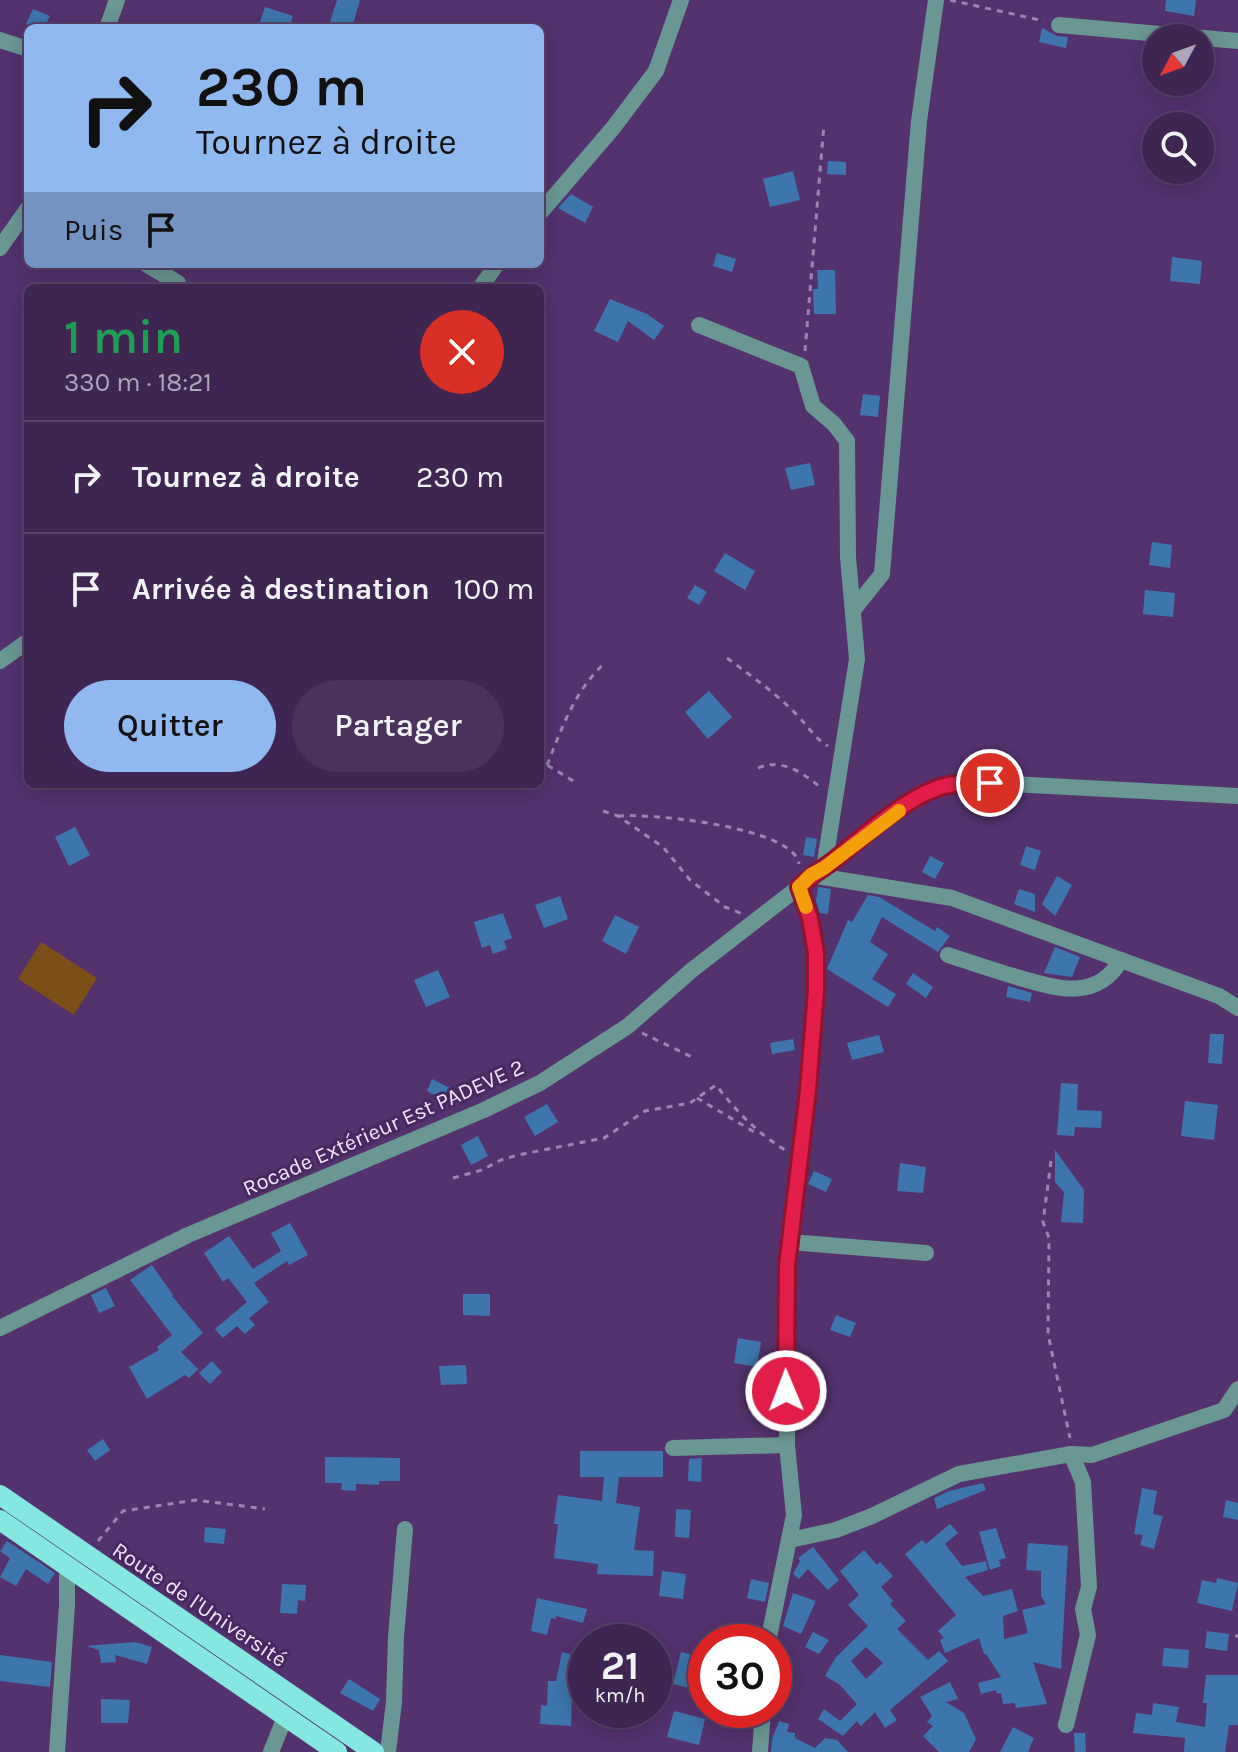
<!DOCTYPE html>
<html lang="fr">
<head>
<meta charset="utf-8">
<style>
  :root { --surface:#3f2652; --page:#4a325c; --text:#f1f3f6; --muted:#ada5b8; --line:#584369; --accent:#90b9f0 }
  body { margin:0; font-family:Karla,sans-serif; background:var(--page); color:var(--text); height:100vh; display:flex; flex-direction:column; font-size:30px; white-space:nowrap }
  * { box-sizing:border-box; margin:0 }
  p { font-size:26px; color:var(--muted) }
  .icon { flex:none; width:44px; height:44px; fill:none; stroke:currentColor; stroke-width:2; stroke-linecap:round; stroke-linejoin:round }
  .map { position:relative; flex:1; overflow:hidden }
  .drawer { position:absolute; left:24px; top:284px; width:520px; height:504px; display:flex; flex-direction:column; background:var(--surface); border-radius:12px; box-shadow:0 4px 20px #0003,0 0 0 2px var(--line) }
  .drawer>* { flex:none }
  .guide { position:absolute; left:24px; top:24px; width:520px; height:244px; border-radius:12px; box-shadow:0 4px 20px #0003,0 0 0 2px var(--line); background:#90b9f0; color:#111; overflow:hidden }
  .needle { width:52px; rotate:229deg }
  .fabs { position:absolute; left:1142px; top:24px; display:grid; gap:16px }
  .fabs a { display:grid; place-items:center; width:72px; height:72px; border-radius:50%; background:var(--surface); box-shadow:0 4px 20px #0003,0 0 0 2px var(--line); font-size:40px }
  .speed { position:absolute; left:568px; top:1624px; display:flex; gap:16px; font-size:40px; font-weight:700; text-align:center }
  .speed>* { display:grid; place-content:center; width:104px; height:104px; border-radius:50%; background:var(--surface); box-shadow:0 4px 20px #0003,0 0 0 2px var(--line); line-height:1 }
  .speed small { font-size:20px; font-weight:400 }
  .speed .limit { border:12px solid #d22; background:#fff; color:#111 }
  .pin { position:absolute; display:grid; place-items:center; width:68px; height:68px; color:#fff; margin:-34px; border:4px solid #fff; border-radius:50%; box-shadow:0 2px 8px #0007 }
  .me { position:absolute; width:88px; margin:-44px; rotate:359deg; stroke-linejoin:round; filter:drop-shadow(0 0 6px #0008) }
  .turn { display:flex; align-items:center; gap:28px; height:168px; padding:0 40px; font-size:36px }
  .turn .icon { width:104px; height:104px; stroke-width:2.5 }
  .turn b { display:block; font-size:56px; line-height:68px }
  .then { display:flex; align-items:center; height:76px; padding:0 40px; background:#0003; gap:16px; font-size:30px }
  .round { display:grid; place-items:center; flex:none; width:84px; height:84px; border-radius:42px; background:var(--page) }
  .overview { display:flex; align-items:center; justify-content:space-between; height:136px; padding:0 40px }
  h1 { font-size:48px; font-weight:600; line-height:60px; color:#1e9e55 }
  .cta { display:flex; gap:16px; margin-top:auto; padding:16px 40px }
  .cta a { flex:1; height:92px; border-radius:48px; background:var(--accent); color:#111; font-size:32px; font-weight:600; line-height:92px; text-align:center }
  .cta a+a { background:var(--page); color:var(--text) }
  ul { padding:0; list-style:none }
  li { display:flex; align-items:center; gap:24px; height:112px; padding:0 40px; border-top:2px solid var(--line) }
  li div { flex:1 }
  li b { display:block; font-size:30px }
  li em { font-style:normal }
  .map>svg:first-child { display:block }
  .green { fill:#7a4f18 }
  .building { fill:#3d76ac; fill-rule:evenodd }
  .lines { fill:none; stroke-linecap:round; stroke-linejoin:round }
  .path { stroke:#9c85af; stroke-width:3; stroke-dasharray:6 6; stroke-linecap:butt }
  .minor { stroke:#699793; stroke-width:16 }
  .major { stroke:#84e8e0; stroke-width:20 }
  .route-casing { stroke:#92132f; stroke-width:20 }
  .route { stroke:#e11d48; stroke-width:14 }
  .slow { stroke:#f59e0b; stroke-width:14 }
  .labels { text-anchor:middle; stroke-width:6; stroke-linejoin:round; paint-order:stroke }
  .street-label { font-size:22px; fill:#f0e5fb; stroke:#492862 }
</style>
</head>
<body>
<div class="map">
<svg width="1238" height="1752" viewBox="0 0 1238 1752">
  <rect width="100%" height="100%" fill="#54326e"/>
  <polygon class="green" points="41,942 97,978 74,1015 18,979"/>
  <g class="building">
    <polygon points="337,0 360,0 352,28 328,28"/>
    <polygon points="1166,0 1196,0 1194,16 1165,11"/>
    <polygon points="265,7 293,16 289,28 258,28"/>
    <polygon points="33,9 50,16 44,28 26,24"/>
    <polygon points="1042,28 1057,36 1068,37 1066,48 1039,42"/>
    <polygon points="828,161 846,162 846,175 827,174"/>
    <polygon points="793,171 800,200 770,207 763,179"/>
    <polygon points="571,194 593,207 585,223 558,208"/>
    <polygon points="717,253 736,259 732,272 713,266"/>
    <polygon points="1172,257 1202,261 1200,284 1170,281"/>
    <polygon points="817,270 835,270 836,314 814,314 813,289 818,289"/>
    <polygon points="610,299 647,314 664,326 654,340 628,321 618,342 594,331"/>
    <polygon points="863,394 880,396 878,417 860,415"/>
    <polygon points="810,463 815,485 791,490 785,468"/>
    <polygon points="1152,542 1172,545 1170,568 1149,565"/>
    <polygon points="725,553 755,571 745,590 714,571"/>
    <polygon points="695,585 707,592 699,605 687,598"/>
    <polygon points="1145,590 1175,593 1173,617 1143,614"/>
    <polygon points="709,691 732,717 708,739 685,712"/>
    <polygon points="75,827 90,855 69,866 55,837"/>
    <polygon points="806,837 817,839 814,857 803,855"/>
    <polygon points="1026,846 1041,851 1035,870 1020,865"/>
    <polygon points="930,856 944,863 935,879 922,872"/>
    <polygon points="1057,876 1072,885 1055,916 1042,904"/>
    <polygon points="818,887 831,889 828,914 820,913 816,901"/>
    <polygon points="1019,889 1035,894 1035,912 1014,904"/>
    <polygon points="868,895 879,897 935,931 937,927 950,936 938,952 882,917 870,942 888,954 872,979 896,994 888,1007 827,969 848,920 852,922"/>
    <polygon points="560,896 568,919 544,928 535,905"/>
    <polygon points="503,913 512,938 504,941 507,949 493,954 490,945 482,948 474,922"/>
    <polygon points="615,915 639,927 626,954 602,941"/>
    <polygon points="1055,947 1080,957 1072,977 1044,973"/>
    <polygon points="438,970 450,997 426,1007 414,980"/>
    <polygon points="913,973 933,987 926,998 906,984"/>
    <polygon points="1008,986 1032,993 1030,1002 1006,997"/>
    <polygon points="1210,1034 1224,1034 1222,1064 1208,1063"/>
    <polygon points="879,1035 884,1052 852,1060 847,1043"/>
    <polygon points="793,1039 795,1050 772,1054 770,1043"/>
    <polygon points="432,1079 452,1089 446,1101 427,1091"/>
    <polygon points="1061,1083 1078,1084 1077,1110 1102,1111 1101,1128 1075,1127 1074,1136 1057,1135"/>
    <polygon points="1185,1101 1218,1105 1214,1140 1181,1136"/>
    <polygon points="547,1104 558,1122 535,1136 524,1117"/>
    <polygon points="478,1136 488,1156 471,1165 461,1145"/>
    <polygon points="1055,1150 1084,1190 1083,1223 1061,1222 1064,1192 1055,1182"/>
    <polygon points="900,1163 926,1167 923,1193 897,1191"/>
    <polygon points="814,1171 832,1179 826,1192 808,1184"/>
    <polygon points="290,1223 308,1255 289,1265 287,1261 254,1283 269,1302 249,1318 255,1325 245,1334 237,1326 223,1338 215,1329 247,1302 228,1278 223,1282 204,1253 229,1236 253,1269 281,1251 271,1233"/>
    <polygon points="152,1265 173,1295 172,1296 203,1333 181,1352 198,1369 189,1378 185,1375 147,1399 129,1367 159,1350 157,1347 172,1335 130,1280"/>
    <polygon points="106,1288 115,1306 99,1313 91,1295"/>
    <polygon points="463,1294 490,1294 490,1316 463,1315"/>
    <polygon points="836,1315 856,1323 850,1337 830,1330"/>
    <polygon points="738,1338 761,1342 757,1367 734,1363"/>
    <polygon points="212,1361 222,1372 210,1384 199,1373"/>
    <polygon points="466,1365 467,1384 441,1385 439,1366"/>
    <polygon points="103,1439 110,1450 95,1461 87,1450"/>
    <polygon points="580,1451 663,1451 663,1477 619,1477 616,1503 640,1507 634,1550 654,1551 653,1576 597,1574 598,1564 554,1558 558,1524 554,1524 558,1495 602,1501 604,1477 580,1477"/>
    <polygon points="325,1457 400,1458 400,1481 379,1481 379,1485 356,1484 356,1491 341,1490 342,1483 325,1483"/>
    <polygon points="702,1458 701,1482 688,1481 689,1459"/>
    <polygon points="983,1483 986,1490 937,1509 934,1498 949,1491"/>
    <polygon points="1142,1488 1157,1491 1153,1514 1163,1516 1154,1549 1140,1545 1143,1535 1134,1534"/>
    <polygon points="1226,1500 1238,1503 1238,1520 1223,1517"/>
    <polygon points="676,1509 691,1510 689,1538 675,1537"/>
    <polygon points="950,1524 958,1533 945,1544 962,1566 986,1561 988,1570 965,1577 983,1596 1012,1589 1018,1611 1003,1616 1004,1639 1028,1633 1022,1610 1046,1604 1041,1596 1041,1571 1026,1570 1028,1543 1068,1546 1061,1669 1033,1662 1047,1704 1016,1708 1015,1703 1003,1704 1001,1693 997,1694 996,1690 981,1694 978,1683 1001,1677 986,1654 984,1654 979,1638 945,1653 940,1640 944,1638 938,1631 956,1615 905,1554 922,1540 926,1544"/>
    <polygon points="205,1527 226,1529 224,1544 204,1542"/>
    <polygon points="996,1528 1006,1558 999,1560 1001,1566 990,1570 979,1532"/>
    <polygon points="7,1541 55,1573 48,1584 26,1569 16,1586 0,1577 10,1558 0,1551"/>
    <polygon points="813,1547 839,1580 828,1590 808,1569 799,1579 793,1574 800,1561 798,1558"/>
    <path d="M864 1550 877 1565 880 1562 893 1576 881 1587 893 1601 890 1604 906 1621 897 1629 928 1660 939 1651 948 1661 890 1710 897 1720 885 1728 875 1712 861 1726 857 1721 843 1736 818 1719 824 1709 840 1721 857 1704 839 1684 825 1676 836 1657 868 1626 848 1605 859 1595 840 1571ZM866 1647 883 1663 866 1679 851 1661Z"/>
    <polygon points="662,1571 686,1574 683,1599 659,1596"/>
    <polygon points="1217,1578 1238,1583 1232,1611 1197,1603 1202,1580 1216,1583"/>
    <polygon points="751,1579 769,1583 765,1602 747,1598"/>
    <polygon points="282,1584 306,1585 305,1601 298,1600 297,1614 280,1613"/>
    <polygon points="793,1593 816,1601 801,1634 783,1626"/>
    <polygon points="537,1598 587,1609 583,1623 556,1616 556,1619 551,1618 547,1635 531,1631"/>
    <polygon points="1207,1631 1229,1634 1227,1651 1205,1648"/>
    <polygon points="813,1632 829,1640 819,1654 805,1647"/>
    <polygon points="135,1642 152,1647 147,1664 115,1655 116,1662 101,1663 99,1650 86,1646"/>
    <polygon points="1164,1648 1189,1650 1188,1668 1162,1666"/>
    <polygon points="562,1652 586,1658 585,1695 572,1696 571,1726 540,1724 541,1705 547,1706 548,1681 556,1681"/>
    <polygon points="681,1652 705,1658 697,1690 673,1684"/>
    <polygon points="0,1655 52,1662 50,1687 0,1681"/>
    <polygon points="1206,1675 1238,1675 1238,1725 1229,1725 1225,1752 1184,1752 1185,1738 1133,1733 1136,1713 1152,1715 1153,1703 1179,1707 1176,1722 1205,1727 1207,1703 1203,1703"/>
    <polygon points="349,1679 380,1699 373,1711 340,1693"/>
    <polygon points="950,1682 958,1699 946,1702 964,1713 976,1739 969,1752 939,1752 923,1736 933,1726 927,1722 932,1716 920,1697"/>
    <polygon points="101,1699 130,1700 128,1723 101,1723"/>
    <polygon points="674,1711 705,1719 699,1745 667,1737"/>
    <polygon points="779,1721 789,1724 787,1732 795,1733 795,1738 815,1748 825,1738 837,1740 848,1752 771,1752 772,1739"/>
    <polygon points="1013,1727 1034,1738 1028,1752 1000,1752"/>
    <polygon points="1074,1733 1085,1733 1086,1752 1075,1752"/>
  </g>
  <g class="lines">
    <g class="path">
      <polyline points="950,0 1044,21"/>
      <polyline points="805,351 824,124"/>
      <path d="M727 658C751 676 776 693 797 715 808 726 814 738 828 746"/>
      <polyline points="540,756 547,765 575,782"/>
      <path d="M547 765C562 728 575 689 606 662"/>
      <path d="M758 768C781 758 802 772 820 787"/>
      <polyline points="603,811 618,816 663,847 690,880 725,907 743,914"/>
      <path d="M618 816C650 813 794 827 799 864"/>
      <polyline points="642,1033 694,1058"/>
      <polyline points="697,1098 756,1133"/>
      <polyline points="1051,1161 1043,1222 1049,1238 1048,1334 1070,1438"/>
      <path d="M453 1178 482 1170 501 1160 518 1155 604 1138 645 1111 690 1103 716 1085C736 1111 756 1132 785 1150"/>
      <polyline points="98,1541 123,1511 196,1500 265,1509"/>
      <polyline points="1235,1636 1238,1636"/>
    </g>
    <g class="minor">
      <polyline points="1059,25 1238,41"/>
      <polyline points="107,28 117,0"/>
      <polyline points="0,40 28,49"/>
      <polyline points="540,213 613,128 656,71 681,0"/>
      <polyline points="0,248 28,208"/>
      <polyline points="146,264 178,283"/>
      <polyline points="480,288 497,264"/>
      <polyline points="699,325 801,366 813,406 834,424 847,441 848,557 857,659 824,868"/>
      <polyline points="854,609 882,574 919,121 936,0"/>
      <polyline points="0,661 28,641"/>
      <polyline points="811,875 952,898 1219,996 1238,1008"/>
      <path d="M948 955C972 963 996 971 1020 978 1058 989 1097 1001 1121 960"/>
      <polyline points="790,1242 926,1253"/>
      <path d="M0 1328 188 1235 484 1110 540 1083 628 1026 692 970 799 887C810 876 821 870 833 861 861 839 902 801 934 789 952 782 971 784 990 783L1238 796"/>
      <polyline points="673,1448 787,1445"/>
      <polyline points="790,1540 836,1530 872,1516 959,1474 1071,1454 1092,1455 1224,1410 1238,1389"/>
      <polyline points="768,1642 794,1515 787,1445 787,1266 808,1090 816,991 816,953 810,918 799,887"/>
      <polyline points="1066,1725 1088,1635 1083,1609 1089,1587 1083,1482 1071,1454"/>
      <polyline points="57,1752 67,1605 67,1566"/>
      <polyline points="271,1752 285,1717"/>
      <polyline points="388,1752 394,1702 396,1637 405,1529"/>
      <polyline points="760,1752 763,1710"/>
    </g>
    <g class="major">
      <polyline points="0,1495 374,1752"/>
      <polyline points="0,1520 337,1752"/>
    </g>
  </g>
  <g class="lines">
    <defs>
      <path id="route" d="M786 1391 787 1266 808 1090 816 991V953L810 918 799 887C810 876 821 870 833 861 862 838 900 802 935 789 952 782 971 784 990 783"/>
    </defs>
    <use href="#route" class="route-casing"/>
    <use href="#route" class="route"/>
    <polyline class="slow" points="806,907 799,887 811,875 824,868 899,811"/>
  </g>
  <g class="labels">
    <g class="street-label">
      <text transform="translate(383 1127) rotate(-24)" y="8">Rocade Extérieur Est PADEVE 2</text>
      <text transform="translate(200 1604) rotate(34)" y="8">Route de l'Université</text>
    </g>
  </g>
</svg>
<div class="fabs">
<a><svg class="needle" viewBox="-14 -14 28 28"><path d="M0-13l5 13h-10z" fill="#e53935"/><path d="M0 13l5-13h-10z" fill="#ada5b8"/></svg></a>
<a><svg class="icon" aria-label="search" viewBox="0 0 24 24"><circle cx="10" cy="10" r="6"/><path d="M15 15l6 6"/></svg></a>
</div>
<div class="speed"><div>21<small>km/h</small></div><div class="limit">30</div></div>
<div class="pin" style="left:990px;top:783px;background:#d93025"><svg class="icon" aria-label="arrive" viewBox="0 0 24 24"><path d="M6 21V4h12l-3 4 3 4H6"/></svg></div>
<svg class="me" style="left:786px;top:1391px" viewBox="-20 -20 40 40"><circle r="17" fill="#e11d48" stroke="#fff" stroke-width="3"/><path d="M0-11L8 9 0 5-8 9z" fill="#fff"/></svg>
<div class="guide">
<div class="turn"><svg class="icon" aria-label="right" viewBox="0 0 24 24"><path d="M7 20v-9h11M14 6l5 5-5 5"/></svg><div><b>230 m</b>Tournez à droite</div></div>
<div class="then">Puis<svg class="icon" aria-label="arrive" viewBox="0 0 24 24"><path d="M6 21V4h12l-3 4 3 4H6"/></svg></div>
</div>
<section class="drawer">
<div class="overview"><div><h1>1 min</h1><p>330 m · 18:21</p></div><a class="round" style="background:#d93025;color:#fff"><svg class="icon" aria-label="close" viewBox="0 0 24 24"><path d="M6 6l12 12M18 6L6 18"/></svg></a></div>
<ul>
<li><svg class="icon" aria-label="right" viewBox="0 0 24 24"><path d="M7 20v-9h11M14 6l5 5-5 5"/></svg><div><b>Tournez à droite</b></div><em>230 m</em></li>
<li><svg class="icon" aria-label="arrive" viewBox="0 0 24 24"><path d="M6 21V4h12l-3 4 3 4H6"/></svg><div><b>Arrivée à destination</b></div><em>100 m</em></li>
</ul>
<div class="cta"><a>Quitter</a><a>Partager</a></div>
</section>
</div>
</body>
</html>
